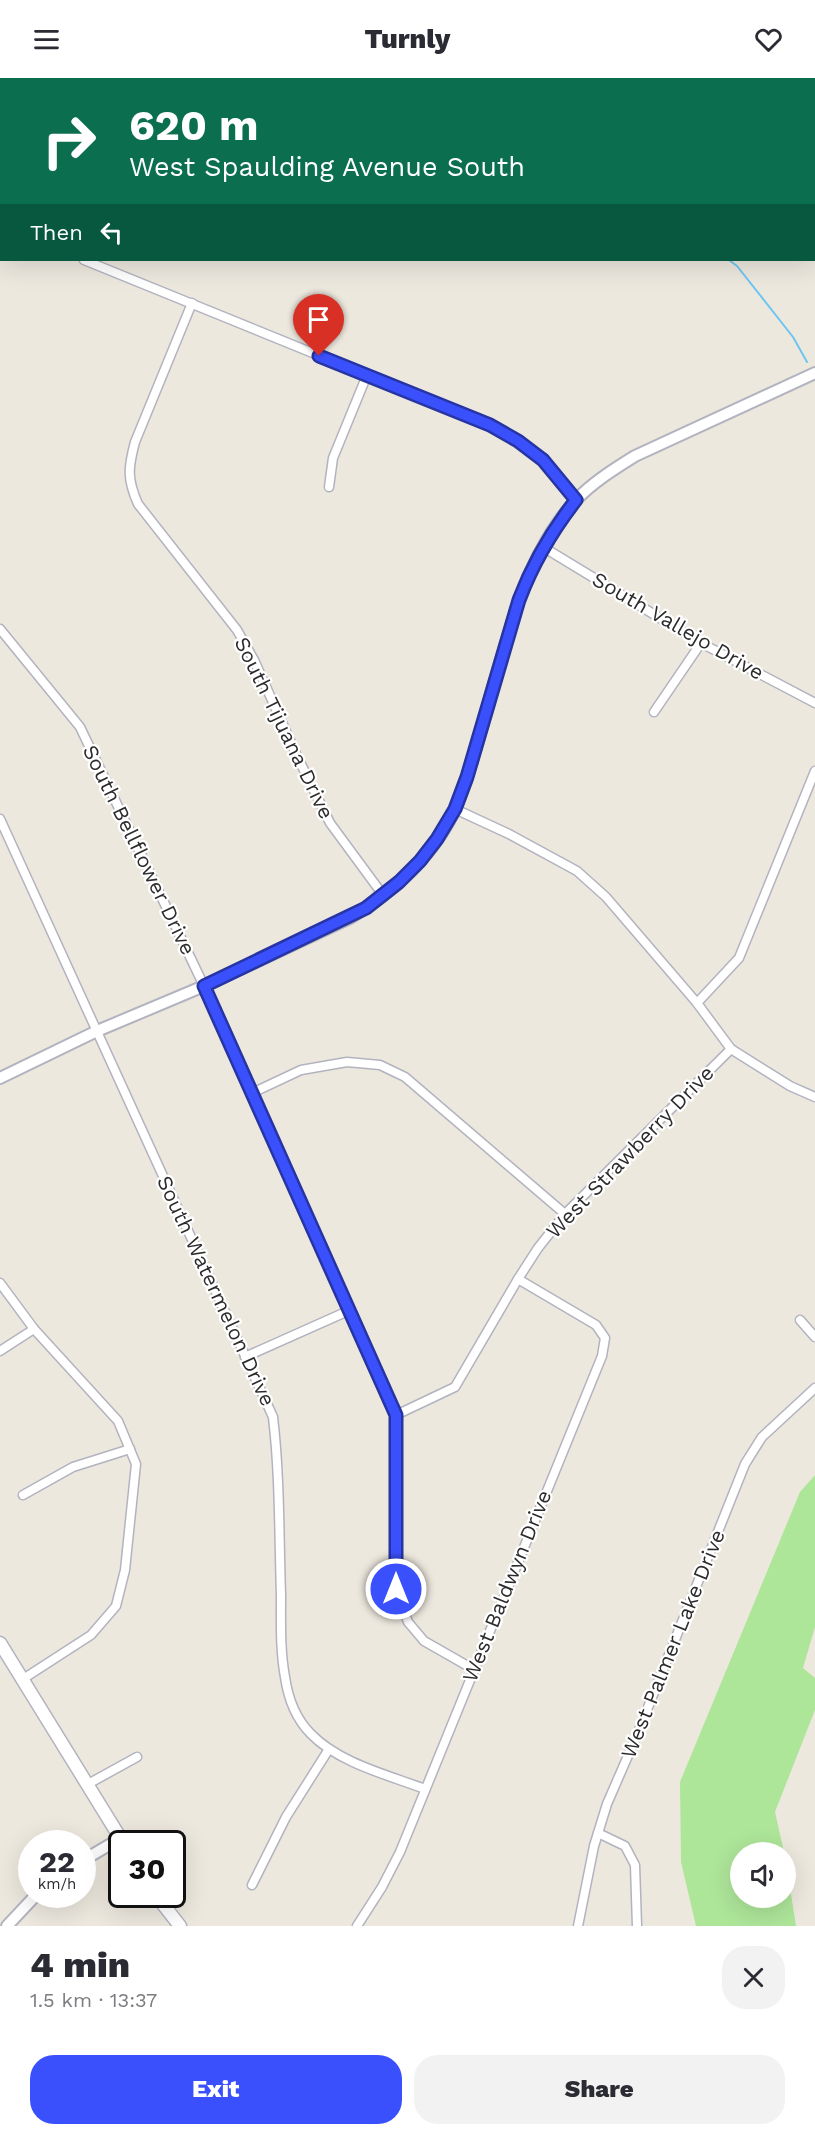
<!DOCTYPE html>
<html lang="en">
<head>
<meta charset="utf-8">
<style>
  :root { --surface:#fff; --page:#f2f2f3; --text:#2b2b33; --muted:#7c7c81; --accent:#3b50fd }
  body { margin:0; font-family:"Work Sans",sans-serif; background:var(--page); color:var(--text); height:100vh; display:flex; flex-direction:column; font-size:22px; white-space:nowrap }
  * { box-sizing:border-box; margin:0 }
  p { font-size:20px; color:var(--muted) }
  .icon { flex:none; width:33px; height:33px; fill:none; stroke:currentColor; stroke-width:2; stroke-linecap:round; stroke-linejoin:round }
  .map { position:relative; height:1848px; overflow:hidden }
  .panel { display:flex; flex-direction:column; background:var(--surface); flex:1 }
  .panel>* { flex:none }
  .hud { position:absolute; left:0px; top:0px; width:816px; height:183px; box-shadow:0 6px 24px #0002; background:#0b6e4f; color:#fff; overflow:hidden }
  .controls { position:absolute; left:730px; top:1764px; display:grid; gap:12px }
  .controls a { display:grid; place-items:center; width:66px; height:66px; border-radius:50%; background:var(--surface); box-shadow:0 6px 24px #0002; font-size:30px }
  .speed { position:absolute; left:18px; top:1752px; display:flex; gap:12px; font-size:30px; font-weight:700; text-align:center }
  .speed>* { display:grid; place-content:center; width:78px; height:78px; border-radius:50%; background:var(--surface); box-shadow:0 6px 24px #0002; line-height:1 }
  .speed small { font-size:15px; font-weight:400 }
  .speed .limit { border:3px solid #111; border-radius:9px; background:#fff; color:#111 }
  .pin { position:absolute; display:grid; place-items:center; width:51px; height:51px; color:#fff; margin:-62px -26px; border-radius:50% 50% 50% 0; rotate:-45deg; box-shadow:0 0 6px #0007 }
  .pin .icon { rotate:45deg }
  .me { position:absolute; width:66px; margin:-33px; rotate:0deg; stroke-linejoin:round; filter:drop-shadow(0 0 4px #0008) }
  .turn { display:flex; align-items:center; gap:21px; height:126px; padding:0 30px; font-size:27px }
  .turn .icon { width:78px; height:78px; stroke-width:2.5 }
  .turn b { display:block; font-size:42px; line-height:51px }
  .then { display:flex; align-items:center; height:57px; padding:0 30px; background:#0003; gap:12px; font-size:22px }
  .round { display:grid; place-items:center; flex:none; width:63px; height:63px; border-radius:24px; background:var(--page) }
  .head { display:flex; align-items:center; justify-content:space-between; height:102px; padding:0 30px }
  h1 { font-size:36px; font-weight:800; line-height:45px }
  .button { display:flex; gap:12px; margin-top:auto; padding:12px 30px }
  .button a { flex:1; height:69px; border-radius:24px; background:var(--accent); color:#fff; font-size:24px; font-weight:800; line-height:69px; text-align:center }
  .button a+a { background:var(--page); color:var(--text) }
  header { display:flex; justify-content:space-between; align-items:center; height:78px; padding:0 30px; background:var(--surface); font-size:27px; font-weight:800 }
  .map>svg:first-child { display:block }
  .green { fill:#ade599 }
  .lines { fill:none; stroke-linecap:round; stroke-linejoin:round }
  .stream { stroke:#6fc5f1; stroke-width:2 }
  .minor-casing { stroke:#b2b3bf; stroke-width:11 }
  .tertiary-casing { stroke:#b2b3bf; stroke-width:14 }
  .secondary-casing { stroke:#b2b3bf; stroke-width:15 }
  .minor { stroke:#fff; stroke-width:8 }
  .tertiary { stroke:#fff; stroke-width:10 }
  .secondary { stroke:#fff; stroke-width:12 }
  .route-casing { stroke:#2634a4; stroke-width:15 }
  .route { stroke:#3b50fd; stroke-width:10 }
  .labels { text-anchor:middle; stroke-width:4.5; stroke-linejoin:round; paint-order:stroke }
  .street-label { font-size:21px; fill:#2c2c2c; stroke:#fff }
</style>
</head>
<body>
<header><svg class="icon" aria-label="menu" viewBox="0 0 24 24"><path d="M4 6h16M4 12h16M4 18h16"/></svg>Turnly<svg class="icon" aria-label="heart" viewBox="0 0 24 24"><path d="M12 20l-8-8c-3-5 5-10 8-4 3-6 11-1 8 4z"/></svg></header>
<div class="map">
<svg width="815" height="1848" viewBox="0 0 815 1848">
  <rect width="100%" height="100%" fill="#ede8de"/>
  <polygon class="green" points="815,1397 815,1549 803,1590 815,1600 815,1632 775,1734 784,1774 741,1774 741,1820 786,1820 786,1784 796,1848 696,1848 681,1784 680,1704 800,1414"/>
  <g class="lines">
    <g class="stream">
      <polyline points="309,0 312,2"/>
      <polyline points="729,182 737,188 793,259 807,284"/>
    </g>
    <defs>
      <g id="minor">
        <polyline points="0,158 2,158"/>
        <polyline points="84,182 490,347 518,363 543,382 576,422"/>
        <path d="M192 225 135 364C128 390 127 401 138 426L237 552 254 582 297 678 330 745 383 817"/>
        <polyline points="329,409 333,380 367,297"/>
        <polyline points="543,469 701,565 815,625"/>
        <polyline points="0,551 80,649 204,908 396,1337 396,1511 408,1544 424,1563 473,1591"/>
        <polyline points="654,634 701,565"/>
        <polyline points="455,731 509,756 577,793 606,819 697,925 731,971 790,1008 815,1019"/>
        <path d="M0 741 273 1339C280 1398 279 1458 281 1517 281 1544 280 1572 285 1599 288 1620 296 1641 311 1656 339 1685 388 1697 425 1711"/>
        <polyline points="697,925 739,880 815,693"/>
        <polyline points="252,1015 301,992 347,984 380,987 405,999 565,1136"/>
        <polyline points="0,1205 34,1251 118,1343 136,1386 125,1492 116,1528 91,1557 23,1601"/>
        <polyline points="800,1242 815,1259"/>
        <polyline points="0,1273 34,1251"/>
        <polyline points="245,1279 348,1233"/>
        <polyline points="396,1337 455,1309 518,1201 538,1170 565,1136 731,971"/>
        <polyline points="23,1417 73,1389 130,1371"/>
        <polyline points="88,1706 137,1679"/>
        <polyline points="598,1755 625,1768 635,1787 637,1848"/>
        <polyline points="252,1807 286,1739 329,1671"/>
        <polyline points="357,1848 382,1809 400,1774 602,1278 605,1260 596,1247 518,1201"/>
        <polyline points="578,1848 594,1768 607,1726 637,1657 745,1386 762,1359 815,1310"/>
      </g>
      <g id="tertiary">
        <polyline points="756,0 756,2"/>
        <polyline points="814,127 815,129"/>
        <path d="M0 1000 97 953 204 908 350 840C393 815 436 775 456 729 470 696 478 662 488 628 497 593 508 558 519 522 532 487 549 451 576 422 592 405 614 391 635 378L815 295"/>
        <polyline points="82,1783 121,1760"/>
        <polyline points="7,1848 37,1816"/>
      </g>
      <g id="secondary">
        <polyline points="0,1565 124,1766"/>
        <polyline points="155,1816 180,1848"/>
      </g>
    </defs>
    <use href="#minor" class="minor-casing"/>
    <use href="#tertiary" class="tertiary-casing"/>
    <use href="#secondary" class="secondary-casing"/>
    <use href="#minor" class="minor"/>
    <use href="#tertiary" class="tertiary"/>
    <use href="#secondary" class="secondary"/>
  </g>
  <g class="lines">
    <defs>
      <path id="route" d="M319 278 490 347 518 363 543 382 576 422C551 454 533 485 519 522L467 699 455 731 437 761 420 783 399 804 366 830 204 908 396 1337V1511"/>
    </defs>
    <use href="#route" class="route-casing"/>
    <use href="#route" class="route"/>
  </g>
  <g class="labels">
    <g class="street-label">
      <text transform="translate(678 548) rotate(30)" y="7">South Vallejo Drive</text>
      <text transform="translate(284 650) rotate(64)" y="7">South Tijuana Drive</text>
      <text transform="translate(139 772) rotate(64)" y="7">South Bellflower Drive</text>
      <text transform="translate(630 1074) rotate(-46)" y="7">West Strawberry Drive</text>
      <text transform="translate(216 1213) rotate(65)" y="7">South Watermelon Drive</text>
      <text transform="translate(507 1508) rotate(-68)" y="7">West Baldwyn Drive</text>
      <text transform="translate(673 1566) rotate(-68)" y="7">West Palmer Lake Drive</text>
    </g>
  </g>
</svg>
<div class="controls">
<a><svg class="icon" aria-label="sound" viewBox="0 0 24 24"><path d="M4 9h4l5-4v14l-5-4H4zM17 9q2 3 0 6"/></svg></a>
</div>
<div class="speed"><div>22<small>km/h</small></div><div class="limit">30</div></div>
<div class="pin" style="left:319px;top:278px;background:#d93025"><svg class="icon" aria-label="arrive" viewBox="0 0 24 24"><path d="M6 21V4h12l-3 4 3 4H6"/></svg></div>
<svg class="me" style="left:396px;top:1511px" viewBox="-20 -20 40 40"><circle r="17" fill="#3b50fd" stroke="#fff" stroke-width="3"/><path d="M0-11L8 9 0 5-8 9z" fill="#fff"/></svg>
<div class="hud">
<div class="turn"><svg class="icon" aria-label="right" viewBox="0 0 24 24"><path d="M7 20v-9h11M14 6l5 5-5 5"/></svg><div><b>620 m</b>West Spaulding Avenue South</div></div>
<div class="then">Then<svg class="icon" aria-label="left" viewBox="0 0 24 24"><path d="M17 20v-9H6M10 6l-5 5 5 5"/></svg></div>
</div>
</div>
<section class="panel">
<div class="head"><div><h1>4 min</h1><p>1.5 km · 13:37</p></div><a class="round"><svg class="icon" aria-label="close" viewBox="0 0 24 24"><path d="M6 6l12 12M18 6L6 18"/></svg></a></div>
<div class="button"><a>Exit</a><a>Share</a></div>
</section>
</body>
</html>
